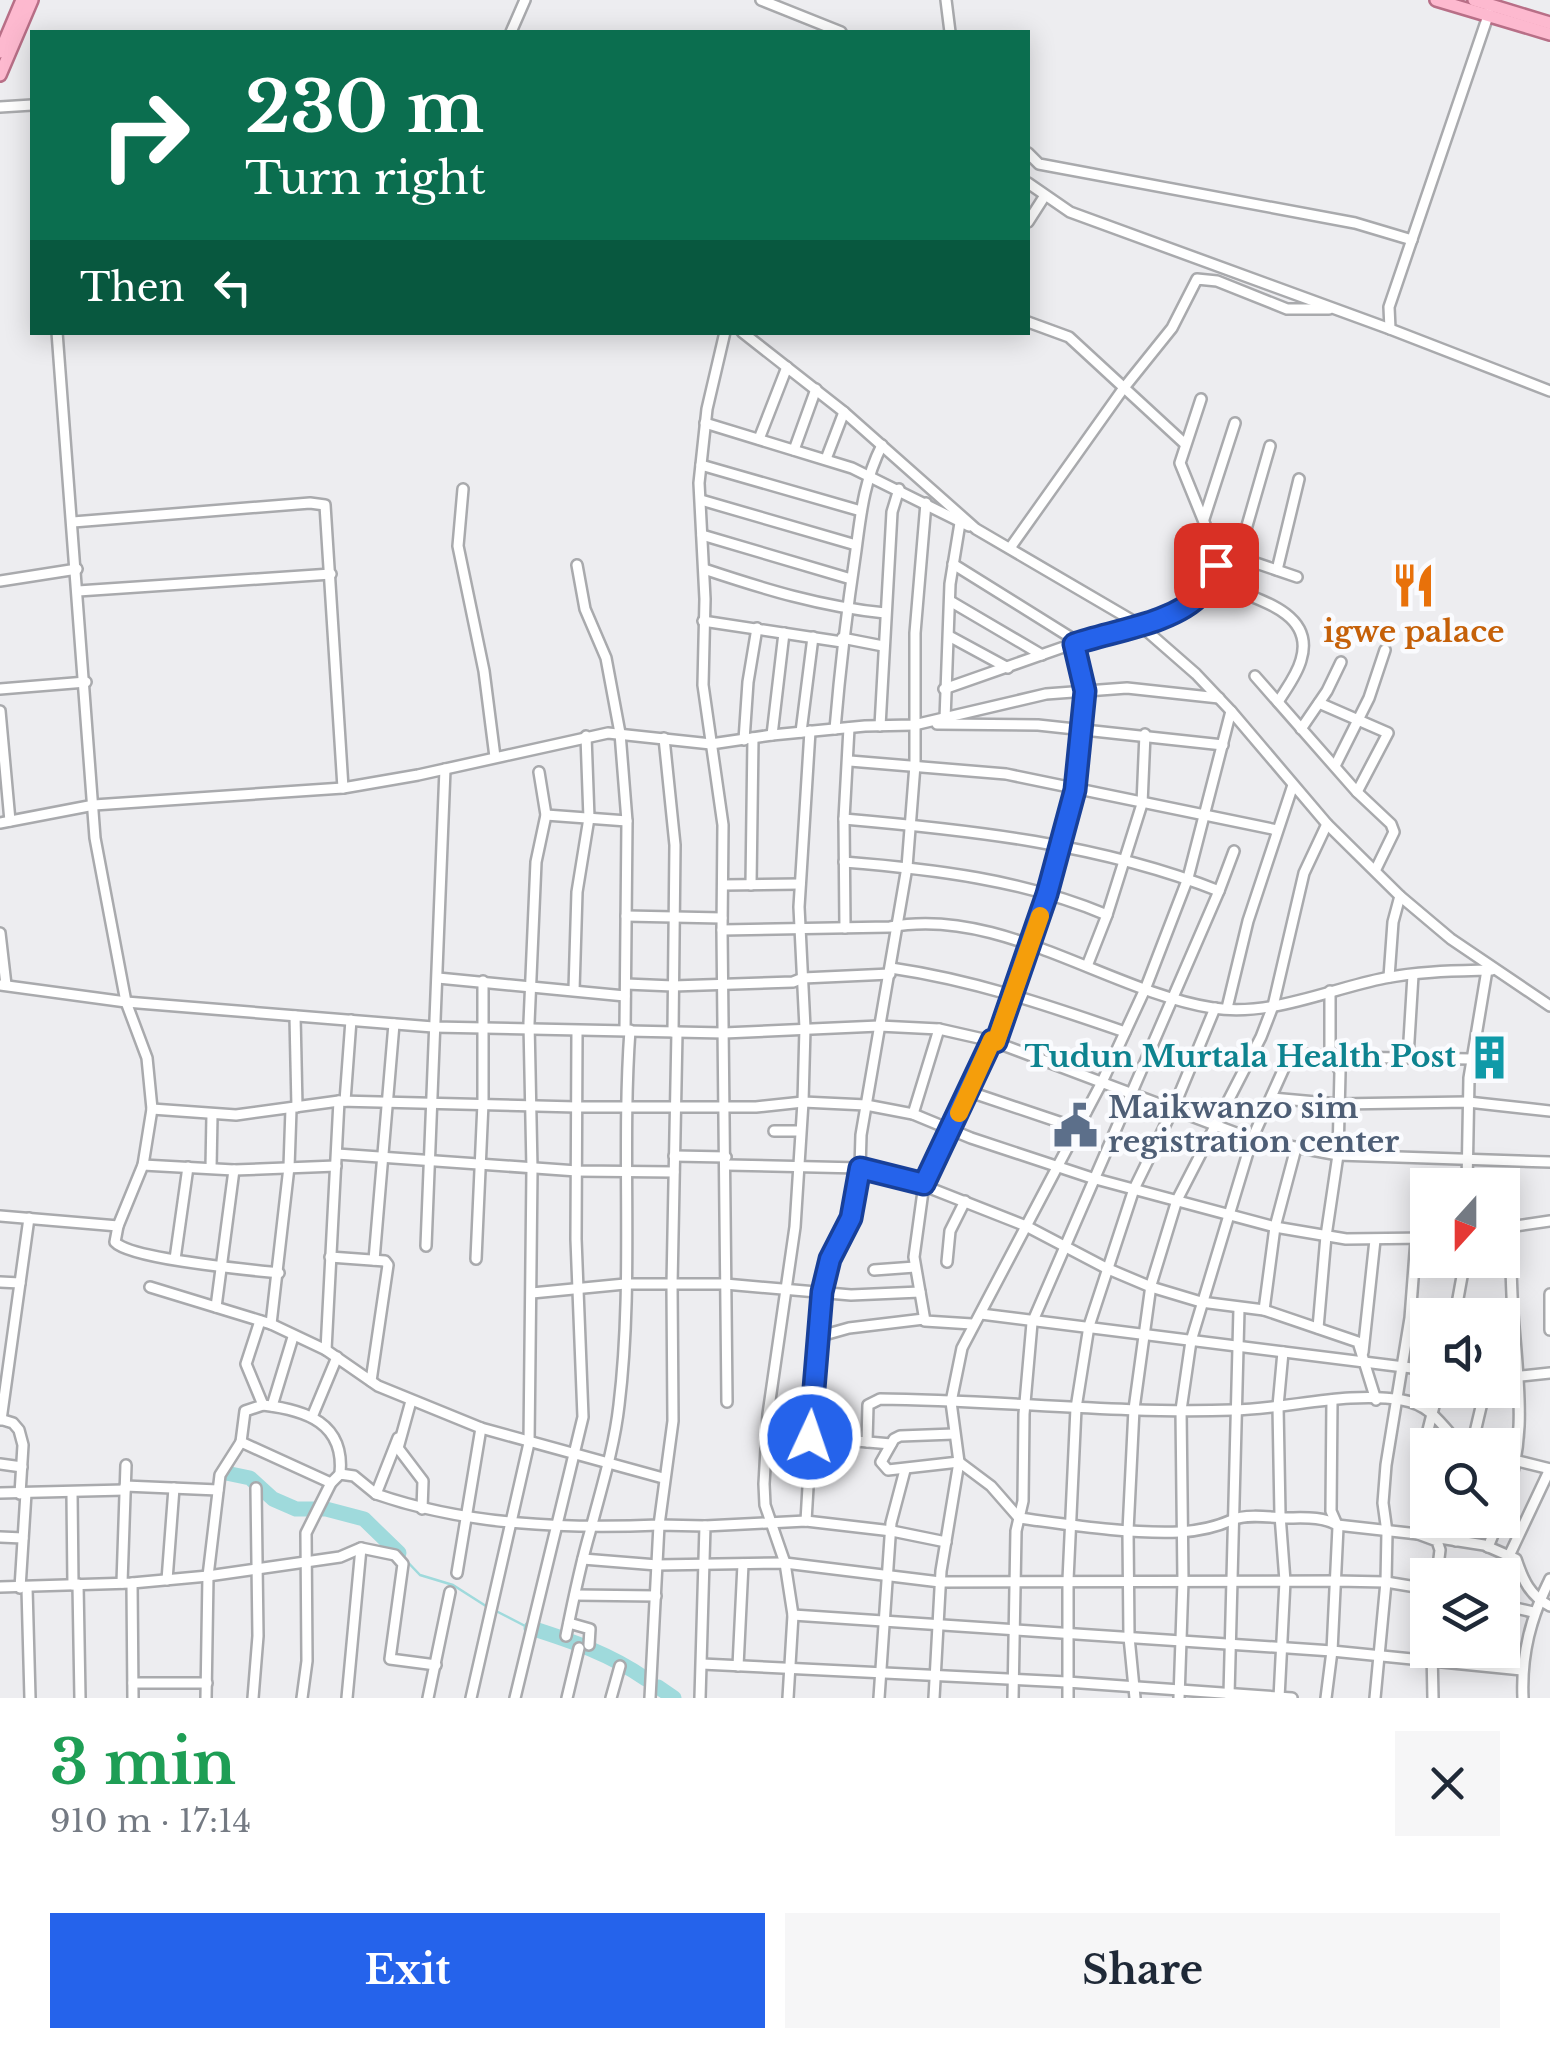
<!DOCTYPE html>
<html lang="en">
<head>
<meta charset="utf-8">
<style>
  :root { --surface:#fff; --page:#f6f6f7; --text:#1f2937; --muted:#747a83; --accent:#2563eb }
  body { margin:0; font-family:"Libre Baskerville",serif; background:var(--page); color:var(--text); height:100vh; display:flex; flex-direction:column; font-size:38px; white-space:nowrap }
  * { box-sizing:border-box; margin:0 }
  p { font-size:32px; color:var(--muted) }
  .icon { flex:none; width:55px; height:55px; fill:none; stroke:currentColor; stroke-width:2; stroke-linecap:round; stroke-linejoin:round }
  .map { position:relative; height:1698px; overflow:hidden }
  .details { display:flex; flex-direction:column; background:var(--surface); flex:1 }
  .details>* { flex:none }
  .top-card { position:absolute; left:30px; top:30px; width:1000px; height:305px; border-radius:0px; box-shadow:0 5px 25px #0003; background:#0b6e4f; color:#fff; overflow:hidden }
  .needle { width:65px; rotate:201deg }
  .tools { position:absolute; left:1410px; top:1168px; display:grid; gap:20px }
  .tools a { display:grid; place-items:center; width:110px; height:110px; border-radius:0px; background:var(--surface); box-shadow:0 5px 25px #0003; font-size:50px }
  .pin { position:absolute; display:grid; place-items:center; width:85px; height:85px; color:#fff; margin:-42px; border-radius:20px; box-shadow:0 5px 15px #0006 }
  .me { position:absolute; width:110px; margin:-55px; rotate:3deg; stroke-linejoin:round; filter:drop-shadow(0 0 8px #0008) }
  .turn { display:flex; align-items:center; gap:35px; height:210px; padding:0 50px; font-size:45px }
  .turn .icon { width:130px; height:130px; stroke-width:2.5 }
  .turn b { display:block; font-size:70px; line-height:85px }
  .then { display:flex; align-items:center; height:95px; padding:0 50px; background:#0003; gap:20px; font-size:38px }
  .round { display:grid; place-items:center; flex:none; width:105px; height:105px; border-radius:0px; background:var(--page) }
  .overview { display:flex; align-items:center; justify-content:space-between; height:170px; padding:0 50px }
  h1 { font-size:60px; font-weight:700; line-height:75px; color:#1e9e55 }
  .button { display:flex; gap:20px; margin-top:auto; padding:20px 50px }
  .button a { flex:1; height:115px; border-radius:0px; background:var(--accent); color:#fff; font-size:40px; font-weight:700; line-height:115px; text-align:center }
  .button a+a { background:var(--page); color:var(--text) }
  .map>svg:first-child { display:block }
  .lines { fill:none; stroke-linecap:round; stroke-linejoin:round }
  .stream { stroke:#9fdadc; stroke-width:2.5 }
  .river { stroke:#9fdadc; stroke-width:15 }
  .minor-casing { stroke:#a9aaad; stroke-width:14 }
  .major-casing { stroke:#b86f87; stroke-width:16 }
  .minor { stroke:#fff; stroke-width:9 }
  .major { stroke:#fdb9cf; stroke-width:11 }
  .route-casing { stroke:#184099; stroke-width:25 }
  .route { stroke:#2563eb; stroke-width:18 }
  .slow { stroke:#f59e0b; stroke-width:18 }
  .labels { text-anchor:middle; stroke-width:9; stroke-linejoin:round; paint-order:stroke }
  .food-label { font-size:30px; font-weight:bold; fill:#c56008; stroke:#fafbfe }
  .culture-label { font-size:30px; font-weight:bold; fill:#0d838f; stroke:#fafbfe; text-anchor:end }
  .service-label { font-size:30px; font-weight:bold; fill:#4e5e75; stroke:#fafbfe; text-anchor:start }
</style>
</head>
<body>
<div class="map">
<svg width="1550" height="1698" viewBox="0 0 1550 1698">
  <rect width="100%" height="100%" fill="#ededf0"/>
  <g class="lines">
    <g class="stream">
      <polyline points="399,1553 420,1575 453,1585 489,1608"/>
      <polyline points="496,1611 529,1628"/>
    </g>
    <g class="river">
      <polyline points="226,1473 250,1478 273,1499 296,1509 326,1509 364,1519 399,1553"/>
      <path d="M531 1628C572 1641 610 1654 646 1679"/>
      <polyline points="658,1687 674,1698"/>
    </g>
    <defs>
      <g id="minor">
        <polyline points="761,0 841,32"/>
        <polyline points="946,0 950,32"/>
        <polyline points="511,32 525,0"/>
        <polyline points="0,107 32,105"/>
        <polyline points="1028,153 1039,164 1355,223 1412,240"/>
        <polyline points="1028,183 1070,212 1390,329 1550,391"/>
        <polyline points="1028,222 1044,197"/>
        <polyline points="1028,322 1069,337 1184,443"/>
        <polyline points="1390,329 1389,307 1489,13"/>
        <path d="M57 332 95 838 126 1002 147 1058 152 1109 143 1165 118 1226 115 1242C130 1259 251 1270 279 1273"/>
        <polyline points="725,332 707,409 699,483 705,599 703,685 723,825 722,930 727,1402"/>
        <polyline points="742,332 844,412 976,529 1140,625 1196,674 1231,711 1327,824 1400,896 1451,939 1550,1006"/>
        <polyline points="705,423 852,468 969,526"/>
        <polyline points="759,439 787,367"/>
        <polyline points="794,450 816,389"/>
        <polyline points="826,459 844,412"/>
        <polyline points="701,465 861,511"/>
        <polyline points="463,489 458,546 484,671 495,757"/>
        <polyline points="701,500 856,545"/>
        <polyline points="1204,519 1235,423"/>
        <polyline points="73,522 310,503 325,505 343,788"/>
        <polyline points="702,535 851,579"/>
        <polyline points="1010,548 1123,389 1172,328 1197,279 1217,281 1287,309 1329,309"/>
        <polyline points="1215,549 1297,577"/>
        <polyline points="1238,557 1270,446"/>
        <polyline points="953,564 1078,642"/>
        <polyline points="577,565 585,609 606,658 620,733 627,821 625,1030"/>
        <path d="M704 569C764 589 822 607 885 613"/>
        <polyline points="1277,570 1299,479"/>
        <polyline points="0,581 77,569"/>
        <path d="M1210 581C1246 597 1317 608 1301 660 1297 675 1286 689 1278 702"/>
        <polyline points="78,591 331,574"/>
        <polyline points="950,601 1042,655"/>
        <polyline points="703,621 842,642"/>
        <polyline points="949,636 1008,668"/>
        <polyline points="842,638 883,646"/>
        <polyline points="1255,676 1357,792 1391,824 1394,832 1376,869"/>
        <polyline points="0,689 86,682"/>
        <polyline points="944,689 1078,642 1140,625 1186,606 1201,595 1216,565 1215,549 1180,463 1201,399"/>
        <polyline points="1319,703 1388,733 1357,792"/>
        <polyline points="0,711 10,821"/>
        <polyline points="945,719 950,584 960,523"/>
        <polyline points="937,724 1038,725 1223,745"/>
        <polyline points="880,726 892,512 899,489"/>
        <path d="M835 729C840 669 847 610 856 550 861 512 864 481 882 445"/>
        <polyline points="1301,729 1327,691 1341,662"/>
        <polyline points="801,732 813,637"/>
        <polyline points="772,735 784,633"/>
        <polyline points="664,738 675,845 673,1032"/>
        <polyline points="744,740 748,682 757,628"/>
        <polyline points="850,761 1006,774 1277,830"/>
        <polyline points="1335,766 1369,698 1385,650"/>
        <polyline points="546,815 627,821"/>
        <path d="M844 819C970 830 1101 844 1219 891L1032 1323 1024 1414 1023 1501 1016 1531 1013 1698"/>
        <polyline points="0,823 94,805 343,788 418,775 608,733 711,744 772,735 865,726 914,725 1046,694 1127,688 1219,698"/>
        <path d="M844 862C933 869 1024 880 1107 915L1087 966"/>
        <polyline points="724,885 800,884"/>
        <polyline points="751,885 753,738"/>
        <polyline points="1219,891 1234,851"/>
        <polyline points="1107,915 1142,804 1145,734"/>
        <polyline points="626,916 722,918"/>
        <polyline points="845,928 844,819 849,728"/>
        <path d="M722 930 890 927C1000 906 1108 991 1213 1008 1271 1017 1329 989 1385 978 1420 971 1457 971 1492 970"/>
        <polyline points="0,933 6,985"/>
        <path d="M891 968C973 980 1047 1005 1125 1032"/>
        <polyline points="1389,977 1393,922 1400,896"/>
        <polyline points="438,978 625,996"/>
        <polyline points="626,984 673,986 793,982 803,978 890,974"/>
        <polyline points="0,985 126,1002 433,1027 724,1033 879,1026 939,1029 992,1041 1252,1139 1338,1155 1550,1162"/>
        <polyline points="574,990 577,892 589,818 586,736"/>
        <polyline points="1227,1008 1248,921 1293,785"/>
        <polyline points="295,1016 297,1107"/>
        <polyline points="996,1042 1047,894 1075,790 1085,691 1074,644"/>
        <polyline points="1408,1057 1413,975"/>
        <polyline points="970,1092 1077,1128"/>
        <polyline points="1272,1098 1338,1104 1468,1102 1550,1111"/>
        <polyline points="345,1101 351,1020"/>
        <polyline points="152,1109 236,1115 339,1101 576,1107 756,1107 803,1102 866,1105 913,1114 971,1138 1092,1178 1275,1227 1346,1239 1428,1238"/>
        <polyline points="913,1114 939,1029"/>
        <polyline points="774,1131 800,1131"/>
        <polyline points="337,1154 577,1171 674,1172"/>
        <polyline points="674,1156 726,1157"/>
        <polyline points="143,1165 234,1170 336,1166"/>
        <polyline points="727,1165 860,1168 894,1174 1026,1226 1106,1268 1151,1287 1201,1302 1264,1310 1358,1342 1376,1400"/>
        <polyline points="211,1168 212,1115"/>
        <polyline points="1467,1185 1469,1078 1487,970"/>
        <polyline points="0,1216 118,1226"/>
        <polyline points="1502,1228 1550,1221"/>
        <polyline points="426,1246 445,769"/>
        <polyline points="330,1257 385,1261 388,1265 371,1381"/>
        <polyline points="175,1259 188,1167"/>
        <polyline points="476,1259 483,1103 483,981"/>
        <polyline points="374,1260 394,1024"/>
        <polyline points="947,1262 950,1231 965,1201"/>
        <polyline points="874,1270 915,1267"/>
        <polyline points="0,1282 20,1283"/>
        <polyline points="150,1287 271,1324 326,1350 378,1386 481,1428 663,1478"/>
        <polyline points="532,1293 625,1284 725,1284 851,1295 920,1292"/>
        <polyline points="1550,1294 1550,1330"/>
        <polyline points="216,1307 234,1170"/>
        <polyline points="1264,1310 1275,1227 1296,1148"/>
        <polyline points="981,1314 1428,1370"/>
        <polyline points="1455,1315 1465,1260"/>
        <polyline points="260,1321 246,1364 263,1405 245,1411 241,1442 331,1483"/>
        <polyline points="271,1324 289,1167 291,1109"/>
        <polyline points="972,1324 925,1321 914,1257 924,1184 992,1041"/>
        <polyline points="1318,1328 1326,1236 1338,1155 1340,1072 1330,1051 1330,991"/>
        <polyline points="817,1337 849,1328 924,1319"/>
        <polyline points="326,1350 339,1101"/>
        <polyline points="1363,1352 1375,1240"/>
        <polyline points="1502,1378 1550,1373"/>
        <polyline points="411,1401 398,1448 423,1481 422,1509"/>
        <path d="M263 1405C306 1410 345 1423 340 1474"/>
        <polyline points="272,1406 293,1337"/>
        <polyline points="312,1417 337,1357"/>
        <polyline points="0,1419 13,1423 19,1430 23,1445 20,1494"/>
        <polyline points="1,1420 29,1218"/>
        <path d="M954 1434 900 1436 894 1439 881 1462 888 1470 959 1462 991 1486 1019 1518C1072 1525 1126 1534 1180 1532 1198 1531 1216 1527 1232 1520 1245 1514 1270 1517 1285 1518 1303 1518 1322 1516 1337 1525L1418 1534 1437 1541 1440 1550 1437 1575"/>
        <polyline points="810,1437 891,1444"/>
        <path d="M867 1442 868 1405 880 1399C998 1400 1115 1414 1233 1410 1288 1409 1347 1391 1402 1400 1430 1404 1442 1425 1460 1445"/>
        <polyline points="1472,1445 1485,1390"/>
        <polyline points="1502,1457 1550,1469"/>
        <polyline points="0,1464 22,1467"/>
        <polyline points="125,1486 218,1490"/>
        <polyline points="0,1493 125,1490"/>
        <polyline points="72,1493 73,1585"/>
        <path d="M376 1494C465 1525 565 1529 659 1525L673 1421 672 1285 677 1032"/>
        <path d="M1502 1511C1526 1442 1520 1398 1514 1327 1511 1294 1511 1260 1510 1227"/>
        <polyline points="806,1521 818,1318 831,1259 851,1218 860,1168 861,1135 907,867 915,765 915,633 926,503"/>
        <polyline points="1418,1534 1427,1434 1438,1390"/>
        <polyline points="0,1537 23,1538"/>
        <path d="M1433 1537 1484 1545 1516 1559C1523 1580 1530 1596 1550 1606"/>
        <polyline points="1456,1541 1459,1520"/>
        <polyline points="1488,1547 1499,1520"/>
        <polyline points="1509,1556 1550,1469"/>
        <polyline points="583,1559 657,1565 785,1563 940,1582 1336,1581 1386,1582 1428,1589"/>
        <polyline points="457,1573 481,1428"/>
        <polyline points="167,1580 174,1488"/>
        <polyline points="122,1583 126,1465"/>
        <polyline points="132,1583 133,1698"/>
        <polyline points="78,1584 80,1698"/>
        <polyline points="0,1587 132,1583 208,1576 340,1557 361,1548 395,1555 403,1564 390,1659 436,1665"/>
        <polyline points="20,1588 26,1493"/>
        <polyline points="27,1588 30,1698"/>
        <polyline points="575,1595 656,1596"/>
        <polyline points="1502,1605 1533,1612"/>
        <polyline points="793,1615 1332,1651 1522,1670"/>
        <polyline points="569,1623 590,1629 589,1645"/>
        <path d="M566 1636C573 1601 580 1566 590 1532 601 1489 614 1449 619 1405 634 1282 621 1154 630 1030"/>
        <polyline points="1432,1650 1433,1698"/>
        <polyline points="702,1664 1067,1682 1292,1698"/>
        <polyline points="738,1666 743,1564"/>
        <polyline points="133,1683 207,1683"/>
        <polyline points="1229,1695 1239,1309"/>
        <polyline points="206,1698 208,1576 220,1475 241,1442"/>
        <polyline points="253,1698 258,1636 256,1488"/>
        <polyline points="302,1698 307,1661 306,1533 331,1483 340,1474 354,1476 376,1494 398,1438"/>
        <polyline points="347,1698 361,1548"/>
        <polyline points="428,1698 450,1592"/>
        <polyline points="471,1698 529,1443 532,1169 529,1023 536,862 546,815 539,772"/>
        <polyline points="515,1698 583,1417 576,1239 577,1031"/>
        <polyline points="567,1698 579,1648"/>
        <polyline points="611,1698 620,1666"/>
        <polyline points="650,1698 659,1525 705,1526"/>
        <polyline points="700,1698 705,1526 806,1521 892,1531 946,1542"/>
        <polyline points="788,1698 793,1615 785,1563 765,1505 764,1484 768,1414 795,1227 803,1102 805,1028 799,907 810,731"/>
        <polyline points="879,1698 891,1523 905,1470"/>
        <polyline points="934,1698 941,1571 959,1462 951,1402 962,1348 1102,1082 1146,987 1188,878 1231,711"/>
        <polyline points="1068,1698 1068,1580 1076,1408 1089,1326 1134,1189 1174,1107 1215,1008"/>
        <polyline points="1135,1698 1129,1637 1128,1531 1134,1409 1151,1285 1177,1200 1261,1037 1273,1006 1304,873 1327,824"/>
        <polyline points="1179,1698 1183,1581 1181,1410 1191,1341 1252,1139 1289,1057 1293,1053 1333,1057 1472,1059"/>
        <polyline points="1279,1698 1285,1581 1280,1515 1278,1406 1283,1352"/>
        <polyline points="1326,1698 1332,1651 1338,1527 1331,1511 1332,1400"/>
        <polyline points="1375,1698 1386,1582 1387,1532 1383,1503 1386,1465 1410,1318 1416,1240"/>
        <path d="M1523 1698C1521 1654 1531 1617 1550 1579"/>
      </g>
      <g id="major">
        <polyline points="1436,0 1550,34"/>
        <polyline points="1474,0 1550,23"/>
        <polyline points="0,52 22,0"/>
        <polyline points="0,75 32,0"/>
      </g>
    </defs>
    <use href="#minor" class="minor-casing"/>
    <use href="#major" class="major-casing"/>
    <use href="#minor" class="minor"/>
    <use href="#major" class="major"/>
  </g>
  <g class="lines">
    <defs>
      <path id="route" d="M810 1437 822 1292 830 1259 851 1218 860 1168 924 1184 992 1040 996 1042 1047 894 1075 790 1085 691 1074 644C1111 631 1173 624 1201 594 1208 586 1212 575 1216 565"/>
    </defs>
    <use href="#route" class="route-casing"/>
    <use href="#route" class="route"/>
    <polyline class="slow" points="959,1113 992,1040 996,1042 1040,916"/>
  </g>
  <defs>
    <symbol id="restaurant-bare" viewBox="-9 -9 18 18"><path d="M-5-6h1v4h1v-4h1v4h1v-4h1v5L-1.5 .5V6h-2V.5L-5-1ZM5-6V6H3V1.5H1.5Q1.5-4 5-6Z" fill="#e8710a" stroke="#fafbfe" stroke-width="2.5" paint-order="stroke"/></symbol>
    <symbol id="building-bare" viewBox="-9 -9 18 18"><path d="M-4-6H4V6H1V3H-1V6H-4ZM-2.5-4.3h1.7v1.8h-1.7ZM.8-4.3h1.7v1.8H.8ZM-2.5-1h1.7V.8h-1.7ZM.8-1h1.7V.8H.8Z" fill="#0f9aa8" stroke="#fafbfe" stroke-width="2.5" paint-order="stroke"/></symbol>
    <symbol id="civic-bare" viewBox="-9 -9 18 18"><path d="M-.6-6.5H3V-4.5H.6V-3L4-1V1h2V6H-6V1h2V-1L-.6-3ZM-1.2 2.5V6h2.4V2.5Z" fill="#5c6f8a" stroke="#fafbfe" stroke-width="2.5" paint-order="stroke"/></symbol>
  </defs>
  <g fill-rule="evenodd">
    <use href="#restaurant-bare" x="1382" y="554" width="63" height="63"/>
    <use href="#building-bare" x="1458" y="1026" width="63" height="63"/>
    <use href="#civic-bare" x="1044" y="1094" width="63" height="63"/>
  </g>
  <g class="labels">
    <g class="food-label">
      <text x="1414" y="642">igwe palace</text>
    </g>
    <g class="culture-label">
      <text x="1456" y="1067">Tudun Murtala Health Post</text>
    </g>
    <g class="service-label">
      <text x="1108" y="1118">Maikwanzo sim<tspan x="1108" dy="34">registration center</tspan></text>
    </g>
  </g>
</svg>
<div class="tools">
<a><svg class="needle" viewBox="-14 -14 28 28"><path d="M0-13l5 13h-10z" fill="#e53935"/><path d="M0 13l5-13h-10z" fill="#747a83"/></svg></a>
<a><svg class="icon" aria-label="sound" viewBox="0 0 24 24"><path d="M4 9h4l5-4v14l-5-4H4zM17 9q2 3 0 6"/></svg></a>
<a><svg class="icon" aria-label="search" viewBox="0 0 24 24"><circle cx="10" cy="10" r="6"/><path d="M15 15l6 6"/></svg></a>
<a><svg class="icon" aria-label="layers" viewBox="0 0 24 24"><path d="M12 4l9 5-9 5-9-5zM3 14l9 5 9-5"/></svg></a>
</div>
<div class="pin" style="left:1216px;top:565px;background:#d93025"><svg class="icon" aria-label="arrive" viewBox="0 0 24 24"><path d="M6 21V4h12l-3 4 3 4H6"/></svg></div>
<svg class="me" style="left:810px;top:1437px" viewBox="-20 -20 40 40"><circle r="17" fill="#2563eb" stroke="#fff" stroke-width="3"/><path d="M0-11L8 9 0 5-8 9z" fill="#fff"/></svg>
<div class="top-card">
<div class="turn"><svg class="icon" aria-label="right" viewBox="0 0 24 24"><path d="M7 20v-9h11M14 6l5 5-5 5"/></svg><div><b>230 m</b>Turn right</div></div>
<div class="then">Then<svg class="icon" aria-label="left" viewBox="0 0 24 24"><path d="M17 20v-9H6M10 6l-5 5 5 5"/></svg></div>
</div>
</div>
<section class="details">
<div class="overview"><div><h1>3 min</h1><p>910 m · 17:14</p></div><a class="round"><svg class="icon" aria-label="close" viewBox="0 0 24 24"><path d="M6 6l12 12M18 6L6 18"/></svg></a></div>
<div class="button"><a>Exit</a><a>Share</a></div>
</section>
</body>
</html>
